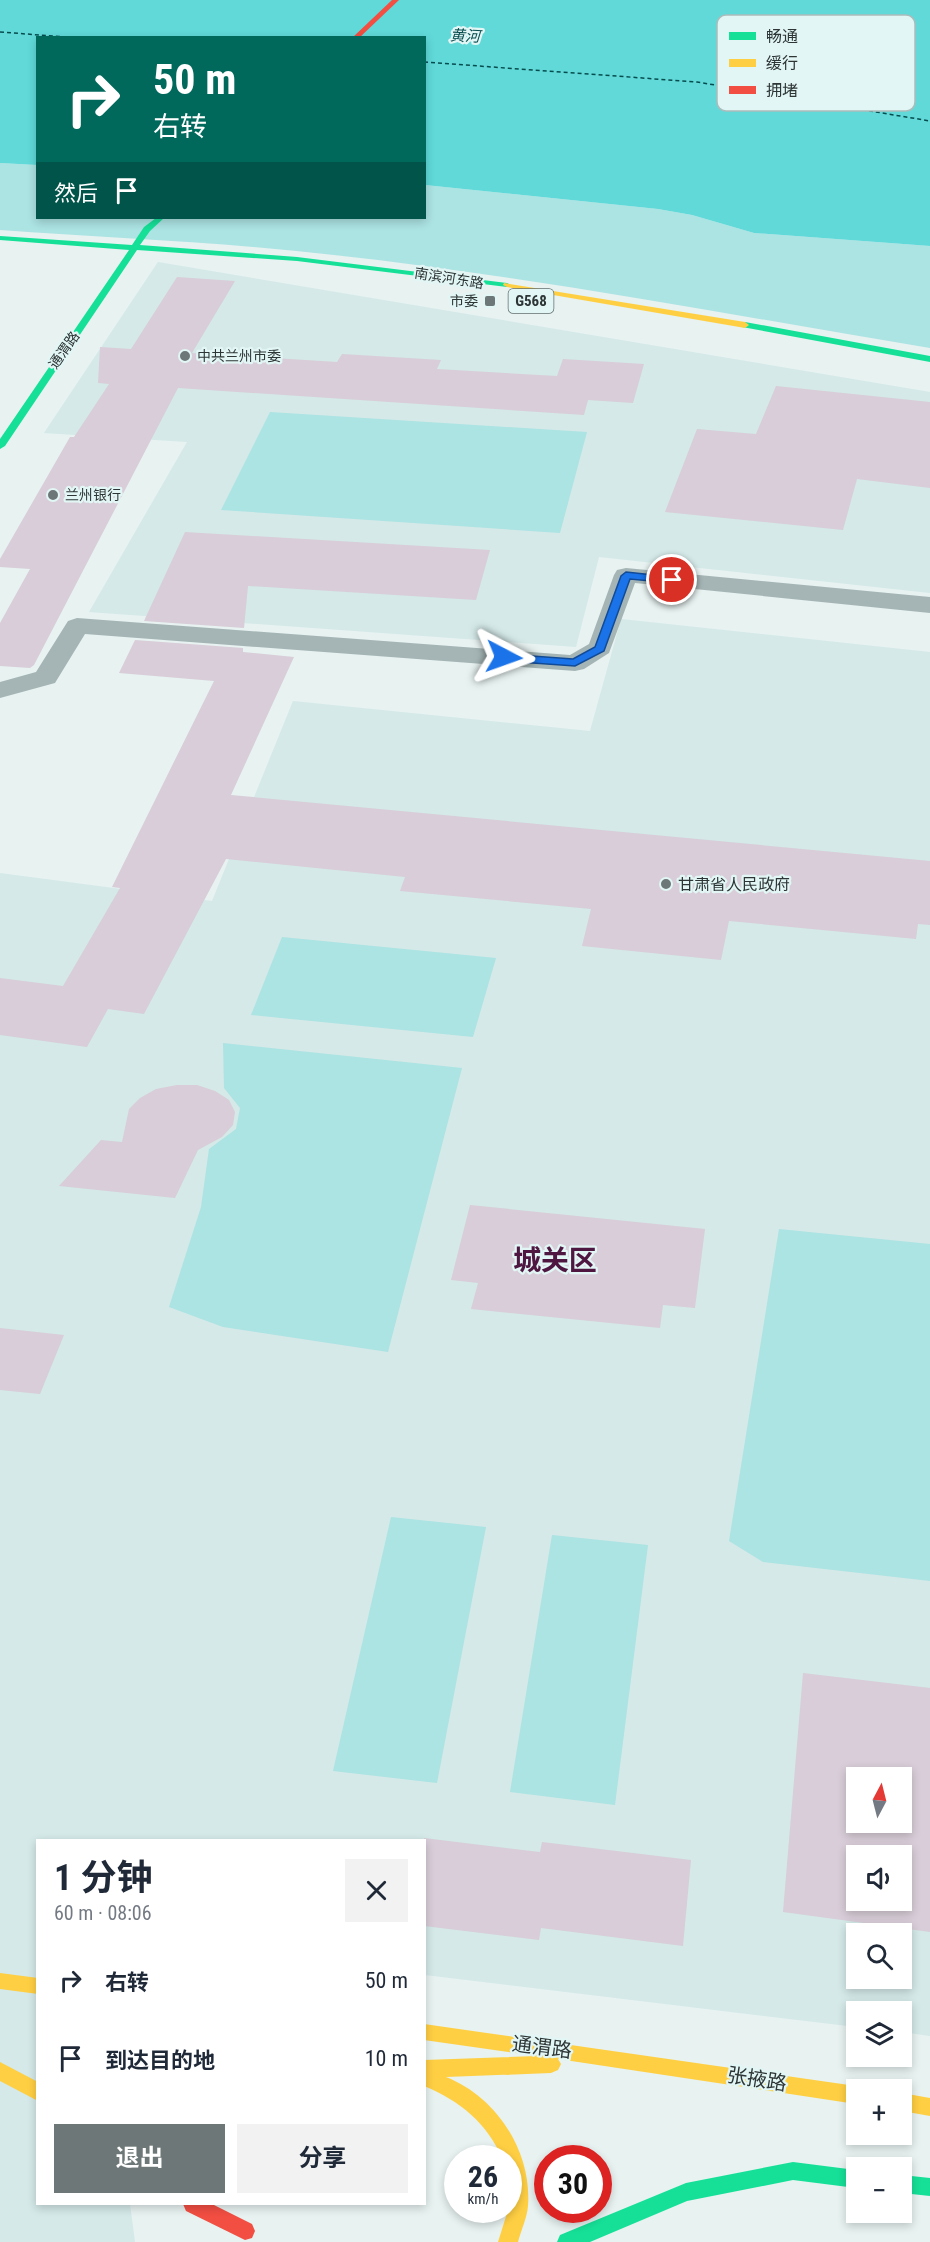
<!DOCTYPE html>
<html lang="zh">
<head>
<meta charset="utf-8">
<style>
  :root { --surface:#fff; --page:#f2f2f3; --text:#1f2937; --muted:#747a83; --accent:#6e7777 }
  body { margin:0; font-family:"Roboto Condensed","Noto Sans SC",sans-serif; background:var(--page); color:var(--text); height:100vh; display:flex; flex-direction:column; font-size:22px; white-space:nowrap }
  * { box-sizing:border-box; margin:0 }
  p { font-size:20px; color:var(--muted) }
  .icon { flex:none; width:33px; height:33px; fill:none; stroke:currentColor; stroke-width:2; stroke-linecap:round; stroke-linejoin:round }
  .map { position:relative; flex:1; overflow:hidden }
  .panel { position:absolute; left:36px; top:1839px; width:390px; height:366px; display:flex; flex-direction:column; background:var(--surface); border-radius:0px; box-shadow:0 3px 9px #0003 }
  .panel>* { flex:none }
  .guide { position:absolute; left:36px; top:36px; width:390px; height:183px; border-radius:0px; box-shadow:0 3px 9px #0003; background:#00695c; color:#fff; overflow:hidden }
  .needle { width:39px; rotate:7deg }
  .buttons { position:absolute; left:846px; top:1767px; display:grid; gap:12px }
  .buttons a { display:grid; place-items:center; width:66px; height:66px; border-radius:0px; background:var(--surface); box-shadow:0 3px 9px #0003; font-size:30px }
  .speed { position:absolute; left:444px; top:2145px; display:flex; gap:12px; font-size:30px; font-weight:700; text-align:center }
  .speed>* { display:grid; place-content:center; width:78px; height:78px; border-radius:50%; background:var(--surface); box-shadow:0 3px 9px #0003; line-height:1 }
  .speed small { font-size:15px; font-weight:400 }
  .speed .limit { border:9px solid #d22; background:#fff; color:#111 }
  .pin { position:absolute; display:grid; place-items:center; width:51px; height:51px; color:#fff; margin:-26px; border:3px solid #fff; border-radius:50%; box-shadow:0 2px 6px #0007 }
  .me { position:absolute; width:66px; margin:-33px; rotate:94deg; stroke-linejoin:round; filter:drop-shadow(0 0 4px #0008) }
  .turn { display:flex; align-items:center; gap:21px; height:126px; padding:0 18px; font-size:27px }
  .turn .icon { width:78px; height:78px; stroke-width:2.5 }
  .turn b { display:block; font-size:42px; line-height:51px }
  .then { display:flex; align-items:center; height:57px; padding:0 18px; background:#0003; gap:12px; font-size:22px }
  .round { display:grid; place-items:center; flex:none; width:63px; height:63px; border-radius:0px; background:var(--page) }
  .summary { display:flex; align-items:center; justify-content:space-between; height:102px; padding:0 18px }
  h1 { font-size:36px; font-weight:700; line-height:45px }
  .action { display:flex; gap:12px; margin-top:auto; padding:12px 18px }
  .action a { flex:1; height:69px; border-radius:0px; background:var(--accent); color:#fff; font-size:24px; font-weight:700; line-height:69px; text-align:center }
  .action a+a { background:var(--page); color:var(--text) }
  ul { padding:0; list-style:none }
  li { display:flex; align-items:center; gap:18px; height:78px; padding:0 18px }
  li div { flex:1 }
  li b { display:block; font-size:22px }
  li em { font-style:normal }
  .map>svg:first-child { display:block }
  .built { fill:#d4e9e8; fill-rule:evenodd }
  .green { fill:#ace3e3 }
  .water { fill:#61d9d9 }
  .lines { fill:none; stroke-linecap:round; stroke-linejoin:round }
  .ferry { stroke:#074c4d; stroke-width:1.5; stroke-dasharray:4 3; stroke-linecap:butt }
  .building { fill:#d8cdd8; fill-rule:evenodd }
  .street { fill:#a5b5b5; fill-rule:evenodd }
  .fast { fill:#16e098; fill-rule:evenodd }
  .slow { fill:#ffcf43; fill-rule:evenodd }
  .jam { fill:#f24e42; fill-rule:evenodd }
  .route { fill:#1a73e8; stroke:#114b97; stroke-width:1.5 }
  .poi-dot { fill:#6e7777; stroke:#e2f6f5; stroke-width:2 }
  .labels { text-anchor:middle; stroke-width:4.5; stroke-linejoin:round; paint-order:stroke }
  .far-street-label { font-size:14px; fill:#2d3535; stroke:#e2f6f5 }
  .far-poi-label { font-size:14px; fill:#2d3535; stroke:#e2f6f5; text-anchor:start }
  .far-water-label { font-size:15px; font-style:italic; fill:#074c4d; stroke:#e2f6f5 }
  .shield { fill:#e2f6f5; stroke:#636f6f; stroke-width:1.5 }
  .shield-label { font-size:15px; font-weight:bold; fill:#2d3535 }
  .poi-label { font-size:16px; fill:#2d3535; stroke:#e2f6f5; text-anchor:start }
  .near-street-label { font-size:20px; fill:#2d3535; stroke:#e2f6f5 }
  .town-label { font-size:28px; font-weight:bold; fill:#4e1640; stroke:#e2f6f5 }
  .key { fill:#e2f6f5; stroke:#acbcbb; stroke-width:1.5 }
  .key-label { font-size:16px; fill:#2d3535 }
</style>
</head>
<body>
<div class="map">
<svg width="930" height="2242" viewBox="0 0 930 2242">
  <rect width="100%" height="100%" fill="#e7f2f1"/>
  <g class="built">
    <polygon points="158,262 930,392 930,593 599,557 576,647 89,612 187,442 44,433"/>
    <path d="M621 619 930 652V2036L902 2032V2012H856V2027L425 1975 424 1840H38V2204H130L135 2242H0V873L212 901 293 701 590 731ZM856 1778H902V1822H856ZM856 1856H902V1900H856ZM856 1934H902V1978H856Z"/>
  </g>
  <g class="green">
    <path d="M0 163 37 165 38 218H424L425 185 658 209 692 215 754 233 930 246V348C732 315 534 277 334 255 223 242 111 238 0 230Z"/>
    <polygon points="270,412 587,432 560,533 221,510"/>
    <polygon points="282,937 496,958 473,1037 251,1015"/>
    <polygon points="223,1043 462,1068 388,1352 223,1327 169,1307 201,1207 209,1149 236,1129 240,1108 224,1088"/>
    <polygon points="779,1229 930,1244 930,1581 763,1562 729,1541"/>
    <polygon points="391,1517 486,1527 437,1783 333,1771"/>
    <polygon points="552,1535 648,1545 615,1805 510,1792"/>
  </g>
  <polygon class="water" points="0,0 930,0 930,246 754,233 692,215 658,209 425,185 424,38 38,38 37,165 0,163"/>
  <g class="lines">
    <g class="ferry">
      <polyline points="0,32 79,38"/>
      <polyline points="424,62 697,82 930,121"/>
    </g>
  </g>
  <g class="building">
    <polygon points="177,277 235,281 192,353 337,362 342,354 441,360 437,369 557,376 563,359 644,364 633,403 588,400 584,415 178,388 34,665 30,668 0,666 0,623 30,569 0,567 0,559 70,437 74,437 109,384 98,383 100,347 131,349"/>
    <polygon points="776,386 930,402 930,488 857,479 843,530 665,512 697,429 756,434"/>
    <polygon points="185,532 490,550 476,600 248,586 244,628 144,621"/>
    <polygon points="135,640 243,648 243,652 294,657 231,795 930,861 930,925 918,924 916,939 729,921 721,960 582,946 591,909 400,891 405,877 226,859 144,1014 108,1009 87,1047 0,1035 0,978 63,986 120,888 112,887 214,681 119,673"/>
    <polygon points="177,1085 197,1085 215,1091 229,1100 235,1112 233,1125 222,1137 198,1150 175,1198 59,1186 101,1140 122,1142 129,1109 140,1098 156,1089"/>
    <polygon points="470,1205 705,1229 695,1308 663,1305 660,1328 471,1309 478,1283 451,1280"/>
    <polygon points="0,1328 64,1335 40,1394 0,1390"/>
    <path d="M803 1673 930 1688V1932L783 1912ZM856 1778H902V1822H856ZM856 1856H902V1900H856Z"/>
    <polygon points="424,1838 540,1852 542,1842 691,1860 683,1946 541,1928 539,1940 424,1926"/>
  </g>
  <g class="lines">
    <polygon class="street" points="626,568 930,597 930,613 635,583 609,653 584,669 575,671 85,634 55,683 0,698 0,682 36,672 68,621 77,618 570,655 589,644 614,575 617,570"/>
    <g class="fast">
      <polygon points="156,218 164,218 150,231 140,245 297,257 507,283 511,285 507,287 297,261 137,250 5,446 0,449 0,439 129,250 0,240 0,236 132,245 144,227"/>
      <polygon points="745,322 930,356 930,362 742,327 742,323"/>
      <polygon points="793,2162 856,2170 856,2188 793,2180 687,2201 590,2242 557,2242 560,2235 686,2183"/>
      <polygon points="902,2175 930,2178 930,2196 902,2193"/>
    </g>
    <g class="slow">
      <polygon points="504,283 745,322 749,325 745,328 507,287 503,285"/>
      <polygon points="0,1973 38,1978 38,1994 0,1989"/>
      <path d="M424 2024 856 2086 863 2090H856V2104L558 2059 561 2064 558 2070 551 2073 446 2077C497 2097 532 2152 528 2206 527 2218 521 2230 518 2242H498L508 2210V2158H502C488 2124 459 2100 424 2086V2060L537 2056 424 2040Z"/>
      <polygon points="0,2062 38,2082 38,2101 0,2081"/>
      <polygon points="902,2093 930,2098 930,2116 902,2111"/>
    </g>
    <g class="jam">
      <polygon points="392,0 399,0 359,38 352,38"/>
      <polygon points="183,2204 212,2204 252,2224 255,2231 252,2238 245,2240 186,2211"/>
    </g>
  </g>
  <polygon class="route" points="626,572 672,577 678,580 672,583 630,579 604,651 575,666 504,661 499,657 504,654 573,659 595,647 621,576"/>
  <g class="poi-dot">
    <rect x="484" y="295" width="12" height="12" rx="3"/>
    <circle cx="185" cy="356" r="6"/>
    <circle cx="53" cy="495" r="6"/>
    <circle cx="666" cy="884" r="6"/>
  </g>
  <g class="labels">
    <g class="far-street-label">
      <text transform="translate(449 278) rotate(9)" y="5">南滨河东路</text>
      <text transform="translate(64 350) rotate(-55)" y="5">通渭路</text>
    </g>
    <g class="far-poi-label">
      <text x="478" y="306" text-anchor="end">市委</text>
      <text x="197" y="361">中共兰州市委</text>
      <text x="65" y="500">兰州银行</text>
    </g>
    <g class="far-water-label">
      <text transform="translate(465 36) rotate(3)" y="5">黄河</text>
    </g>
    <rect class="shield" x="508.5" y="289" width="45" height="24" rx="4.5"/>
    <g class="shield-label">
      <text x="531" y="306">G568</text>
    </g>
    <g class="poi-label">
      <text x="678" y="890">甘肃省人民政府</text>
    </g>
    <g class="near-street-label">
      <text transform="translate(542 2047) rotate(7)" y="7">通渭路</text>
      <text transform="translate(757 2079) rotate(9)" y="7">张掖路</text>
    </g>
    <g class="town-label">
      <text x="555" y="1270">城关区</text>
    </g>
  </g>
  <rect x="717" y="15" width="198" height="96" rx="9" class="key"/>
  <rect x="729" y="32" width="27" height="8" fill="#16e098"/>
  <rect x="729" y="59" width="27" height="8" fill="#ffcf43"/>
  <rect x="729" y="86" width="27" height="8" fill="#f24e42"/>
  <g class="key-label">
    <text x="766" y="42">畅通</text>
    <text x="766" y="69">缓行</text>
    <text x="766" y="96">拥堵</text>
  </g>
</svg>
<div class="buttons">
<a><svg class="needle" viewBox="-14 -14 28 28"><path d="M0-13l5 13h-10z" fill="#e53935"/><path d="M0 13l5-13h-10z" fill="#747a83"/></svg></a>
<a><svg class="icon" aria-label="sound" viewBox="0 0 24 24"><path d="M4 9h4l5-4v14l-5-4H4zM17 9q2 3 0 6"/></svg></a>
<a><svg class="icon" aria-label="search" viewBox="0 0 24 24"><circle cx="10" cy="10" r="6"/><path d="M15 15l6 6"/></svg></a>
<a><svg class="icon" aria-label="layers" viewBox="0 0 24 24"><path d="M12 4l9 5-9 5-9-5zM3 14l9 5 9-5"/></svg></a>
<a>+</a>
<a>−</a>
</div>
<div class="speed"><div>26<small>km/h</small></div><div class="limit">30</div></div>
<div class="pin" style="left:672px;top:580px;background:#d93025"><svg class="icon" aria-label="arrive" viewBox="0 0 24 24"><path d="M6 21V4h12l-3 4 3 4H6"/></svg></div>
<svg class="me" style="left:504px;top:657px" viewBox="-20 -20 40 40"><path d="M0-17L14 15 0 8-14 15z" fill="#1a73e8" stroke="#fff" stroke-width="4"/></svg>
<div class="guide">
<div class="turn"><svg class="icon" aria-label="right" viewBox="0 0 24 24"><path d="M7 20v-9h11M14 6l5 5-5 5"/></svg><div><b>50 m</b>右转</div></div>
<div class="then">然后<svg class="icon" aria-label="arrive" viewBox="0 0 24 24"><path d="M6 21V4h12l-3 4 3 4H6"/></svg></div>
</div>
<section class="panel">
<div class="summary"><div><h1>1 分钟</h1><p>60 m · 08:06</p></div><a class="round"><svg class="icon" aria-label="close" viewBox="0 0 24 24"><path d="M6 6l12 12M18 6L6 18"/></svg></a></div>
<ul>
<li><svg class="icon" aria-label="right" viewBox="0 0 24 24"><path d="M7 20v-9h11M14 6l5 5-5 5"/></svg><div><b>右转</b></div><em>50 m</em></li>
<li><svg class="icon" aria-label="arrive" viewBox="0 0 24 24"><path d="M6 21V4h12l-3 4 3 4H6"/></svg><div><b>到达目的地</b></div><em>10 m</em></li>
</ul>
<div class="action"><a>退出</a><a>分享</a></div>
</section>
</div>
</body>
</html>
